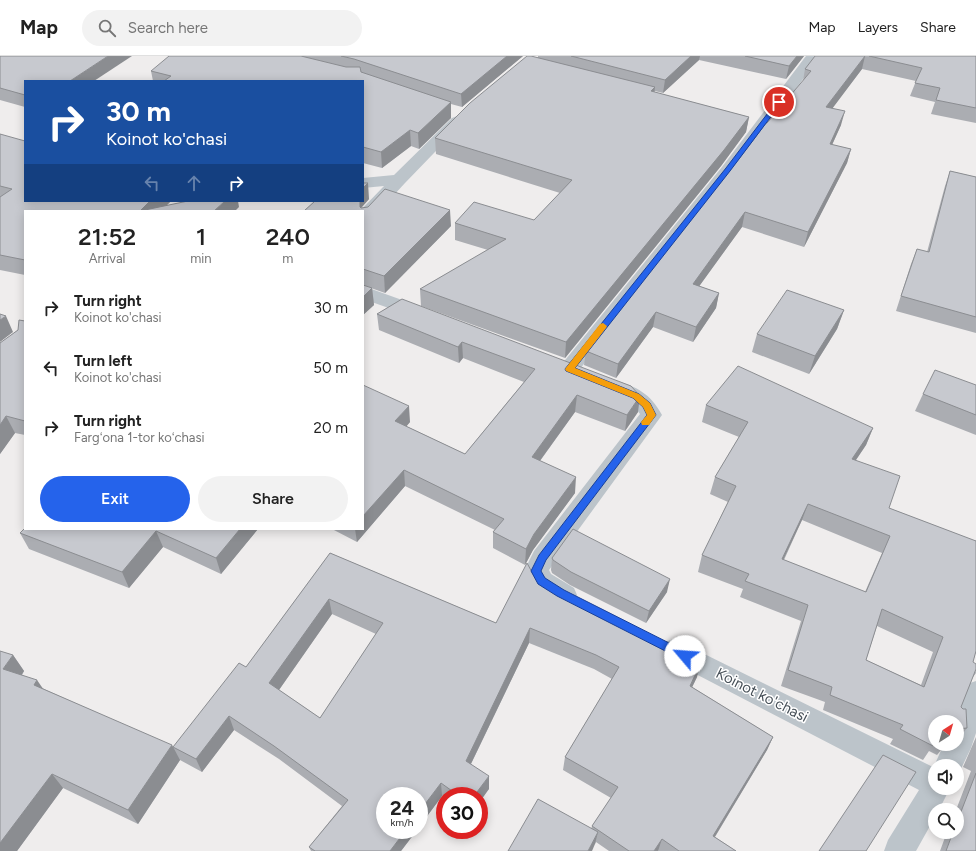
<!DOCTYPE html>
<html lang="en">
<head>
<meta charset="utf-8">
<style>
  :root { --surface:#fff; --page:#f2f2f2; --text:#222; --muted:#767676; --line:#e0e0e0; --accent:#2563eb }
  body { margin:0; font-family:Figtree,sans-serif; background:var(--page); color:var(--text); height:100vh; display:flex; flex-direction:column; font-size:15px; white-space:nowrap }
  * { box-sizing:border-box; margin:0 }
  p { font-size:13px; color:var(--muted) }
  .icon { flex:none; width:22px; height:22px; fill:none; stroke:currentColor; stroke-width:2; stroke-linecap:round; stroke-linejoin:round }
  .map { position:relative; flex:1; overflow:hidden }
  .details { position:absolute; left:24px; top:154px; width:340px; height:320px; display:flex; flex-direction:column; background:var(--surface); border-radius:0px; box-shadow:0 2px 10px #0003 }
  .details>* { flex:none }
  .hud { position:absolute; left:24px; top:24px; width:340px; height:122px; border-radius:0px; box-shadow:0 2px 10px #0003; background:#1a4fa0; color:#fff; overflow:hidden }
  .needle { width:26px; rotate:37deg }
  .tools { position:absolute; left:928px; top:659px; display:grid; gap:8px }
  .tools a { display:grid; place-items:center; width:36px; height:36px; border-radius:50%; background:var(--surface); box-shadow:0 2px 10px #0003; font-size:20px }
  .speed { position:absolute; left:376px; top:731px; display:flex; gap:8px; font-size:20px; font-weight:700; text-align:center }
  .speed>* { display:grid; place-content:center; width:52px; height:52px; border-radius:50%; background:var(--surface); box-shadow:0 2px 10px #0003; line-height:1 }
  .speed small { font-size:10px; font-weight:400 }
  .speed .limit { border:6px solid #d22; background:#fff; color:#111 }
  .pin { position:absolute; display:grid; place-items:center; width:34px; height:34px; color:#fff; margin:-17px; border:2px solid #fff; border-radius:50%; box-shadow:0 1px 4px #0007 }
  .me { position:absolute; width:44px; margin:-22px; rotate:297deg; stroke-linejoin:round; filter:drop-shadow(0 0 3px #0008) }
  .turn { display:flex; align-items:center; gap:14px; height:84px; padding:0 16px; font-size:18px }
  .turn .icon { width:52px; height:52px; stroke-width:2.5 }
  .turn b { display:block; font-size:28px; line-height:34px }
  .lanes { display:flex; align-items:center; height:38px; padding:0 16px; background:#0003; justify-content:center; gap:20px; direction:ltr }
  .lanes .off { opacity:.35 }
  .eta { display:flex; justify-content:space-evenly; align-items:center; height:68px; text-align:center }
  .eta b { font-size:24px; font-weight:600; line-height:28px }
  .action { display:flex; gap:8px; margin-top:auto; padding:8px 16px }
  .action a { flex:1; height:46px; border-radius:24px; background:var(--accent); color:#fff; font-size:16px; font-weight:600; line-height:46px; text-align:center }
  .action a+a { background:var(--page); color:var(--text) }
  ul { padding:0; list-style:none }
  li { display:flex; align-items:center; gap:12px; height:60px; padding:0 16px }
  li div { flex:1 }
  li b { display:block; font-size:15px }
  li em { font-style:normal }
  header { display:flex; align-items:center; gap:24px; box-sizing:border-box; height:56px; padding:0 20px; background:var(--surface); border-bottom:1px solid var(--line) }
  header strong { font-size:19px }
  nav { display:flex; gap:22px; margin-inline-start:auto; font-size:14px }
  .search { width:280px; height:36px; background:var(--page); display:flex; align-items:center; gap:10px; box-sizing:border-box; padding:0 14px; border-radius:22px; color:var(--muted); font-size:15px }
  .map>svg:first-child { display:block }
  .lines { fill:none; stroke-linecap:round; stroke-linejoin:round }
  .minor { fill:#bcc4ca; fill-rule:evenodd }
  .wall { fill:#abadb2; fill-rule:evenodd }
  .shaded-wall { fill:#8b8d91 }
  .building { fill:#c7c9cf; stroke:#8b8d91; fill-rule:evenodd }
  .route { fill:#2563eb; stroke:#184099 }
  .slow { fill:#f59e0b }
  .labels { text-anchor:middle; stroke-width:3; stroke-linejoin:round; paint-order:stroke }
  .street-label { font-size:15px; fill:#475058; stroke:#fff }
</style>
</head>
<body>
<header>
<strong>Map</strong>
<div class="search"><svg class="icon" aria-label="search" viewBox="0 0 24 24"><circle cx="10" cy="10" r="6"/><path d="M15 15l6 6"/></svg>Search here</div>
<nav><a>Map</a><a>Layers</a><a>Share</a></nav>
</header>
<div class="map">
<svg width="976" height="795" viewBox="0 0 976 795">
  <rect width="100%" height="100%" fill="#efeded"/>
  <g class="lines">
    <g class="minor">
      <polygon points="806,0 820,0 734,117 576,318 569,320 562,318 559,313 562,308 722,111"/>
      <polygon points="457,60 462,62 465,65 462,68 405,127 369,166 363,167 363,155 360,155 384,130 363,132 363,122 394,119 452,62"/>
      <polygon points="363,230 430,254 433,258 430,262 423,264 363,243"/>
      <path d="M614 324C637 331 650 337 662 359L549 514 551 518 574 532 577 539 574 546 565 549 556 546 533 532 524 515 534 495 640 358C630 342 611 343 604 331L607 326Z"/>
      <polygon points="674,583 935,712 934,710 944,688 957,688 957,666 952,666 967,628 976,625 976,677 971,692 958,719 957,710 935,710 935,732 950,732 939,754 935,754 935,761 916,795 884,795 888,784 919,734 665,602 661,594 665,586"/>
    </g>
  </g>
  <g class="wall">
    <polygon points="0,0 25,25 25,51 0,44"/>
    <polygon points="302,0 523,0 462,51 451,48 451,62 419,93 411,90 382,112 363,107 363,25 153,25 151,15"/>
    <polygon points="538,0 804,0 786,23 699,4 663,37 655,35 654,36 749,61 746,76 721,110 565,302 421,250 420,233 488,194 455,184 455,167 534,164 560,137 436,98 435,82 538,2"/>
    <polygon points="815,0 976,0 976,67 931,58 935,46 910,40 916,25 862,13 832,52 841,69 832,89 851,93 847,107 804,191 742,171 699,230 719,237 716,252 693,286 653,271 616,322 584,309 586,295 767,67 803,25 805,13"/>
    <polygon points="0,78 25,145 171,145 167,149 239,151 25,155 25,219 0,214"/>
    <polygon points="950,115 976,121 976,277 896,255 911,208 917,193 927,196 945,130"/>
    <polygon points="369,143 361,152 451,170 385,237 371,232 372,232 374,249 363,259 363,155 304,155"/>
    <polygon points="402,243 638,356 625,375 575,356 540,405 575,437 533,494 525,509 493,492 493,476 495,474 405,430 357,486 332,473 363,473 363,329 410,366 406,370 465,398 524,326 463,302 459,307 379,274 377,258"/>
    <polygon points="844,254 837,273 809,318 752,296 757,278"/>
    <polygon points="25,265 25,379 15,377 0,398 0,287 18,274"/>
    <polygon points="976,329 976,379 915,355 923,338"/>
    <path d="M706 349 873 372 866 389 856 404 889 452 975 485 976 484V595L973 606 976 617 973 621 961 651 967 672 957 685V666H935V688H946L937 699 929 695 923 704 890 688 893 683 823 654 825 646 781 630 801 565 740 541 743 533 698 516 702 499 728 446 710 438 715 421 739 381 702 366ZM802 464 882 497 865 536 784 504ZM877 570 933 596 921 629 866 604Z"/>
    <polygon points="25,473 258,473 221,518 163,491 129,532 29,493 20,477"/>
    <path d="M330 497 496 567 533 518 697 621 692 631 773 681 767 694 715 781 736 795H609L596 786 595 788 591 773 592 770 611 742 563 714 565 701 612 623 594 613 529 587 471 708 489 733 479 740H445V742L442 740 419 771V740L385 774H417L401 795H311L309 791 342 750 279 703 234 674 202 716 180 704 138 768 63 732 17 795H0L13 599 24 615 22 619 44 633 173 691 246 611ZM332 558 376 578 320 662 279 634Z"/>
    <polygon points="552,502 667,536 646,567 570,529 552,517 551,514"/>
    <polygon points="976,681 976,795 940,795 947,776 957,776 957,754 956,754 971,715 963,711"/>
  </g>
  <g class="shaded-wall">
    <polygon points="108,0 132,0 94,25 70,25"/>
    <polygon points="507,0 523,0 462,51 461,38"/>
    <polygon points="691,0 700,0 699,4 663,37 665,24"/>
    <polygon points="797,0 804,0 786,23 789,10"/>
    <polygon points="865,0 862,13 823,65 826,51"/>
    <polygon points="655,31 653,47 651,35"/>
    <polygon points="451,46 451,62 419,93 418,77"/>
    <polygon points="845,55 841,69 826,102 830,88"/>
    <polygon points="749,61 746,76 721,110 565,302 566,286"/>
    <polygon points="410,74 411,90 382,112 381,96"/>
    <polygon points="851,93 847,107 804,191 808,176"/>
    <polygon points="368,127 369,143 361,152 361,155 357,145 363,145 363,132"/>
    <polygon points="150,145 171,145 161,155 140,155"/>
    <polygon points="225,145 238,145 239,151 235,155 214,155"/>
    <polygon points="450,154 451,170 385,237 384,220"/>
    <polygon points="745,156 742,171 690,243 693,228"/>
    <polygon points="372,232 374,249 363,259 363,241"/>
    <polygon points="719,237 716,252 693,286 696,271"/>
    <polygon points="844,254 837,273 809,318 815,300"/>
    <polygon points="656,256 653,271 616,322 618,308"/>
    <polygon points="6,260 13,276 0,286 0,264"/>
    <polygon points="462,286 463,302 459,307 458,291"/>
    <polygon points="577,339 575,356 531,417 532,401"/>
    <polygon points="640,340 638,356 625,375 627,359"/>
    <polygon points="409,350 410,366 397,382 395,365"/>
    <polygon points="6,360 15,377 0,398 0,369"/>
    <polygon points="873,372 866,389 845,420 852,403"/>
    <polygon points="404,414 405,430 357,486 355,473 363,473 363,460"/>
    <polygon points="576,421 575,437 533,494 525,509 526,493 534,478"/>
    <polygon points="808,448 802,464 776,519 782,503"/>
    <polygon points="240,473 258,473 221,518 216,502"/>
    <polygon points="156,475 163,491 129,532 122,516"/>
    <polygon points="670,523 667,536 646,567 649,555"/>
    <polygon points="329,543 332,558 274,641 269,627"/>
    <polygon points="530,572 529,587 466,718 466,705"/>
    <polygon points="13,599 24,615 15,629 3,613"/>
    <polygon points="701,606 697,621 686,644 690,630"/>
    <polygon points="37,624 48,640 34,629"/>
    <polygon points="229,660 234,674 202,716 196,703"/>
    <polygon points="773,681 767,694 708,792 713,780"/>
    <polygon points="172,689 180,704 138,768 128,754"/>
    <polygon points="52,718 63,732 17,795 0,795 0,787"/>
    <polygon points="489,720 489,733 479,747 479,740 474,740"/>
    <polygon points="441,727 442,740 419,771 419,756"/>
    <polygon points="406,774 417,774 401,795 390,795"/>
    <polygon points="598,776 595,788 592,795 588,795"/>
    <polygon points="662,783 658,795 654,795"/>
  </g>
  <g class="building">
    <polygon points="0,0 108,0 70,25 25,25 25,39 0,32"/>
    <polygon points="169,0 301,0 346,11 360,11 361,16 451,46 418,77 410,74 381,96 363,91 363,25 164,25 171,20 151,15"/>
    <polygon points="341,0 507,0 461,38 354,3"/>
    <polygon points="527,0 531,0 655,31 651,35 749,61 724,94 566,286 420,233 506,183 455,167 474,146 534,164 572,124 435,82 470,47"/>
    <polygon points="571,0 691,0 665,24"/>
    <polygon points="745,0 797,0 789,10"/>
    <polygon points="815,0 865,0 826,51 845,55 830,88 851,93 808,176 745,156 693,228 719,237 696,271 656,256 618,308 586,295 738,104 766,67 767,67 811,15 805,13"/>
    <polygon points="869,0 976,0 976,52 936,44 940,32 915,27 922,12"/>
    <polygon points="0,78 25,85 25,145 150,145 140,155 188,145 225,145 214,155 25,155 25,204 0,199 0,141 12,133 0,130"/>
    <polygon points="950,115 976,121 976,261 901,240 917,193 929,196"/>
    <polygon points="363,127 368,127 363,132"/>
    <polygon points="385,133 450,154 384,220 363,213 363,155 304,155 315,145 360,145 360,151 361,152 368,151"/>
    <polygon points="363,229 372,232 363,241"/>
    <polygon points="787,234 844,254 815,300 757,278"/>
    <polygon points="402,243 631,330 640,340 627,359 577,339 532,401 576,421 534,478 526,493 493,476 504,463 404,414 363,460 363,329 409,350 395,365 465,398 535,313 462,286 458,291 377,258"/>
    <polygon points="0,258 6,260 0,264"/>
    <polygon points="19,264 25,265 25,365 6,360 0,369 0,287 18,274"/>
    <path d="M738 310 873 372 852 403 900 420 889 452 976 485V595L973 606 976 608V613L961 651 963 653H966L967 672 957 673V666H935V687L933 690 900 673 903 669 830 639 832 631 788 614 808 549 745 525 749 518 702 499 736 430 715 421 748 366 706 349ZM808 448 890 480 866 536 782 503ZM882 553 943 581 924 631 866 604Z"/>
    <polygon points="935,314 976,329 976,359 923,338"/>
    <polygon points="25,472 25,473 240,473 216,502 156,475 122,516 20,477"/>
    <polygon points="573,473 670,523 649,555 571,516 553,504 552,502"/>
    <path d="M330 497 496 567 527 507 533 518 551 530 701 606 690 630 773 681 713 780 736 795H679L662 783 654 795H629L592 770 618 731 565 701 619 611 596 599 530 572 466 705 489 720 474 740H459L441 727 419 756V740H385V774H406L390 795H315L309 791 348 744 274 690 229 660 196 703 173 691 239 607 246 611ZM329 543 383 567 320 662 269 627Z"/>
    <polygon points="0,595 13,599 3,613 37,624 34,629 172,689 128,754 52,718 0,787"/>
    <polygon points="883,699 916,716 866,795 819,795"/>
    <polygon points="976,717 976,795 946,795 953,776 957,776 957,766"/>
    <polygon points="538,743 598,776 588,795 508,795"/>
  </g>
  <polygon class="route" points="777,45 782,46 730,115 575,312 639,338 650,347 656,359 546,504 541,515 545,522 564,534 689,597 691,600 689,604 685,605 557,540 538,528 531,515 539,499 647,359 643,351 633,342 566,315 565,313 726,112"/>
  <polygon class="slow" points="603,267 607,270 606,272 575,312 639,338 650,347 656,359 649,369 642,369 641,366 647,359 643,351 633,342 566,315 565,313 600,268"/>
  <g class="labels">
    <g class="street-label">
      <text transform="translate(762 639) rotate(27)" y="5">Koinot ko'chasi</text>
    </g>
  </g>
</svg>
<div class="tools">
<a><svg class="needle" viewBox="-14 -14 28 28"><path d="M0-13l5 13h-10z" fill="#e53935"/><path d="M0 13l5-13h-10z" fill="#767676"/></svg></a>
<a><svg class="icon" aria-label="sound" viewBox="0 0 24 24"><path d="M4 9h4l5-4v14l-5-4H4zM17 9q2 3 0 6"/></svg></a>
<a><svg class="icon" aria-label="search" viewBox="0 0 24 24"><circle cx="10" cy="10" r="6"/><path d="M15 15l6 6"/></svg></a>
</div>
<div class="speed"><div>24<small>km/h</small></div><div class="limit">30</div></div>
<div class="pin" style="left:779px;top:46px;background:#d93025"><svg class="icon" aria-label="arrive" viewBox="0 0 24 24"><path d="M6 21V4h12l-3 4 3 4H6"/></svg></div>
<svg class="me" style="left:685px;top:600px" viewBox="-20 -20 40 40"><circle r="19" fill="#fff"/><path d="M0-13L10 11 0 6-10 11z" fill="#2563eb"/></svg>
<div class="hud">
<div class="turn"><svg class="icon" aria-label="right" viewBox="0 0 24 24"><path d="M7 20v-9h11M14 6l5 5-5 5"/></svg><div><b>30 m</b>Koinot ko'chasi</div></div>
<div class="lanes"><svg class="icon off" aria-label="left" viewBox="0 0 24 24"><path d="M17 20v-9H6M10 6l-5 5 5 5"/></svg><svg class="icon off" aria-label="ahead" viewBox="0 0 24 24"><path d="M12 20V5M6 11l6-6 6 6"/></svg><svg class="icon" aria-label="right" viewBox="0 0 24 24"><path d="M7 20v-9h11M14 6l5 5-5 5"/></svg></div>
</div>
<section class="details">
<div class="eta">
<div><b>21:52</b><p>Arrival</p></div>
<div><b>1</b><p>min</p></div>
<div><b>240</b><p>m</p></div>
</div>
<ul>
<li><svg class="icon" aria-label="right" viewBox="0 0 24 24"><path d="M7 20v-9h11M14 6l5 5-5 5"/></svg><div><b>Turn right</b><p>Koinot ko'chasi</p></div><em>30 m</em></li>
<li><svg class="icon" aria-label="left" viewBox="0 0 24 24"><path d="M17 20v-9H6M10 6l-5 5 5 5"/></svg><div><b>Turn left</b><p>Koinot ko'chasi</p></div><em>50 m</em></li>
<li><svg class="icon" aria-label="right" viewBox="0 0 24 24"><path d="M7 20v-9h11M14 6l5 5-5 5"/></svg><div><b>Turn right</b><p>Fargʻona 1-tor koʻchasi</p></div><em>20 m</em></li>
</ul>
<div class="action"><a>Exit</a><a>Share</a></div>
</section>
</div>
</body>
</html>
